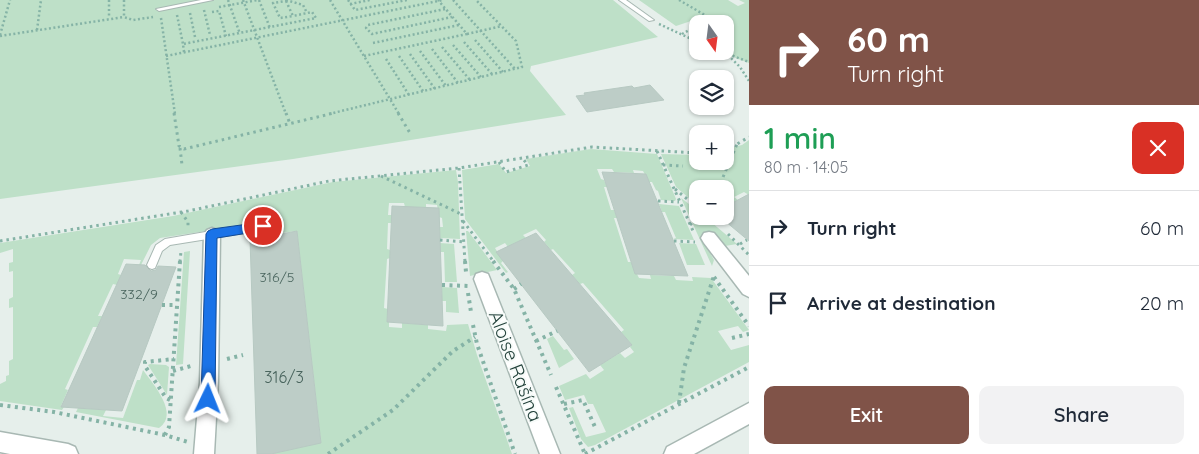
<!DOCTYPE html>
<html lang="en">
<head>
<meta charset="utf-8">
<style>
  :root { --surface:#fff; --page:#f2f2f3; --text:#1f2937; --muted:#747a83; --line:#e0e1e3; --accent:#805348 }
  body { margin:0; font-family:Quicksand,sans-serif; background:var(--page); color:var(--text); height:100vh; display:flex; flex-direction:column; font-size:19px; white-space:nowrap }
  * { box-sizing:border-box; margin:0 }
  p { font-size:16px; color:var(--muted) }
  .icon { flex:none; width:28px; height:28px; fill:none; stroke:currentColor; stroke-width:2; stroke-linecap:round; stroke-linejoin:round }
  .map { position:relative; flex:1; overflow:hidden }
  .panel { display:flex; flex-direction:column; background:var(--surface); width:450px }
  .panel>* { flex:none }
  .hud { background:#805348; color:#fff; overflow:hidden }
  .needle { width:32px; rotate:166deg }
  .buttons { position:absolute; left:689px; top:15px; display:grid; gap:10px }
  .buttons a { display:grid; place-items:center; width:45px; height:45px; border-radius:10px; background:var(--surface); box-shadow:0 1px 4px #0004; font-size:25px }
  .pin { position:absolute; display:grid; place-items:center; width:42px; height:42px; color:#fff; margin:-21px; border:2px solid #fff; border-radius:50%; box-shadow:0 1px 5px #0007 }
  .me { position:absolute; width:55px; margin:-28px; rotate:2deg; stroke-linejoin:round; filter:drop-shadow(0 0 4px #0008) }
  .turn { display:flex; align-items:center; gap:18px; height:105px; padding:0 15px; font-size:22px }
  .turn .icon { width:65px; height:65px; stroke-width:2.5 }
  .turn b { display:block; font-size:35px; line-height:42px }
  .round { display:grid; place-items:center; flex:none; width:52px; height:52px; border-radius:10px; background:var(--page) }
  .summary { display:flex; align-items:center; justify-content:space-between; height:85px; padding:0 15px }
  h1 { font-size:30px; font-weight:600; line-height:38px; color:#1e9e55 }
  .primary-button { display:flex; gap:10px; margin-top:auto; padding:10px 15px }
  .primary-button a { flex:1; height:58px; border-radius:10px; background:var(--accent); color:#fff; font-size:20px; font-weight:600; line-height:58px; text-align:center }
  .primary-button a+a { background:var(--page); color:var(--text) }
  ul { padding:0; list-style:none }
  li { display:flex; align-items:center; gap:15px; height:75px; padding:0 15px; border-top:1px solid var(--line) }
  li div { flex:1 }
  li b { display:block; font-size:19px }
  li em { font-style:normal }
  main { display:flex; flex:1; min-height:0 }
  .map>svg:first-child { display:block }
  .green { fill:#bee0c8 }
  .building { fill:#bdcdc7; stroke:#b7c9c2 }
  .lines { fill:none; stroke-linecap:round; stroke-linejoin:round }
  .service-casing { stroke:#a8b8b3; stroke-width:2 }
  .minor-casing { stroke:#a8b8b3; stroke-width:3 }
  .path-far2 { stroke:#85b3a6; stroke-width:2.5; stroke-dasharray:2 2.5; stroke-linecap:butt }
  .path-far1 { stroke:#85b3a6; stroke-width:3; stroke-dasharray:2.5 4; stroke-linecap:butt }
  .path { stroke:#85b3a6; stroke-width:4; stroke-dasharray:3 4.5; stroke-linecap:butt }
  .service { fill:#fff; fill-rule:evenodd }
  .minor { fill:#fff; fill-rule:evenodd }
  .route { fill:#1a73e8; stroke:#114b97 }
  .labels { text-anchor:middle; stroke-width:4; stroke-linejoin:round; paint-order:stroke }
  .number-label { font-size:14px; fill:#4a655e }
  .near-number-label { font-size:16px; fill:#4a655e }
  .near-street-label { font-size:19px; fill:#23423b; stroke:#f7fbf9 }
</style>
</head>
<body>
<main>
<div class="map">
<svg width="749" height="454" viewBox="0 0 749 454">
  <rect width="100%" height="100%" fill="#e6efeb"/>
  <g class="green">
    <polygon points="0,0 613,0 658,37 531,66 530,71 566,115 293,159 0,199"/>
    <polygon points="639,0 728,0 738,6 745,3 739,0 749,0 749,63 728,55 725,49 725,24 711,24 706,16 676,26"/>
    <polygon points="749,140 749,195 744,192 734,197 738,200 725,207 725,189 698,189 697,205 676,187 661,154 697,155 698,161 725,161 725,149 742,145"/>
    <polygon points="591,149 657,154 676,199 675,201 661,200 658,191 656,190 652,182 649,182 643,171 633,170 634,173 614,172 612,169 597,169 601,179 604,180 607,187 604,187 611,210 614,210 617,218 614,218 628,262 631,262 639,278 651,279 650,275 674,276 676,280 693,281 692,277 711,278 749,330 743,332 738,326 718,331 731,350 749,345 749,362 595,445 588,447 581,439 569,408 573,407 586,437 606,432 593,404 588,404 584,395 565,400 559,386 586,374 590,379 604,370 600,365 620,353 625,358 634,352 630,347 632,345 621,332 624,330 583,283 580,284 572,275 575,273 553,249 551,250 544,242 546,240 536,229 523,235 526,238 508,247 505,243 495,248 503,261 501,263 508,272 506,273 465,219 462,170 499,164 506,173 530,166 526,159"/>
    <polygon points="456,170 458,182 460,239 440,238 439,227 443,227 442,218 439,217 437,205 426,204 426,208 405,207 404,203 389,203 388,215 392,215 392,223 388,223 387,249 390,250 390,258 387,259 384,308 388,309 387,322 389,322 389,327 402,328 402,323 428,325 428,329 446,331 447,325 468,324 477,355 512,454 271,454 321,442 297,231 281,233 280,227 273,221 160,238 151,245 141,265 139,265 141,260 124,259 118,274 121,275 117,285 113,284 98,316 102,316 97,327 93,327 65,389 68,390 61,406 64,407 62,410 0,401 0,384 6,381 6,376 9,375 9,361 13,359 13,307 9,308 9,299 13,297 13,271 9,272 9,263 13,262 13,249 0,253 0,243 173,216 333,182"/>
    <polygon points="681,198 697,210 698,216 704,216 737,244 725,246 703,240 714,260 712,266"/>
    <polygon points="659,204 679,206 694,240 673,239 676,238 665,212 662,212"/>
    <polygon points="466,231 468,231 497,270 470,276"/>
    <polygon points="440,243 454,244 457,282 445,282 444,252 440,252"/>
    <polygon points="679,243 696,244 705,265 687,265"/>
    <polygon points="190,251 183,364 176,365 184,252"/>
    <polygon points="442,287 457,288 459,313 446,312 446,301 442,301"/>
    <polygon points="553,336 564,350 567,349 574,359 559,368 547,339"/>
    <polygon points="150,364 166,365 169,367 167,395 148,365"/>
    <path d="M143 370C153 384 180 414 159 428L76 412 78 408 106 410 103 416 123 418 137 380H140Z"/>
  </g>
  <g class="building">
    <polygon points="650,85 664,100 587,112 576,96 585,95 584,93 632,86 634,88"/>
    <polygon points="602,172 646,174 688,276 635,274"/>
    <polygon points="749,194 749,241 725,221 725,207"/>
    <polygon points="392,206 439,208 443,326 387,322"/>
    <polygon points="297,231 321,443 271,454 257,454 250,239 268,236 272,239 278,239 281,234"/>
    <polygon points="536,233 632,345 589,372 496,252"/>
    <polygon points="126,264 145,265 151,271 156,270 158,266 176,267 122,411 61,407"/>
  </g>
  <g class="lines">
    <defs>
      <g id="service">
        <polygon points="201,0 213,0 159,11 156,9"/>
        <polygon points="619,0 626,0 654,20 649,21"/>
        <polygon points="263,222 274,226 279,234 278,237 272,237 268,232 263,230 170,245 162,251 155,268 152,269 149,268 147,265 156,245 165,239"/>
      </g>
      <g id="minor">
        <polygon points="212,228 217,230 220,234 218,382 214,454 194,454 200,382 204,234 207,230"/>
        <polygon points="709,232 714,233 749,276 749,297 743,294 704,243 701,238 704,233"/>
        <polygon points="482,272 488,274 560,454 540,454 474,279 476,274"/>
        <polygon points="749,403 749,424 694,454 664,454 667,447"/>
        <polygon points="0,432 68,444 75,447 78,454 10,454 0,452"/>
      </g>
    </defs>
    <use href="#service" class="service-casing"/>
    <use href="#minor" class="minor-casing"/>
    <g class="path-far2">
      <polyline points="109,0 109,18"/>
      <polyline points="124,0 124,17 133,20 153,17"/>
      <polyline points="228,0 240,34"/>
      <polyline points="243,0 286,114"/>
      <polyline points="259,0 270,28"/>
      <polyline points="286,0 303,5 307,13"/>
      <polyline points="330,0 399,114"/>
      <polyline points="348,0 355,10 407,0"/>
      <polyline points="453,0 515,69"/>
      <polyline points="679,0 710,18 700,24"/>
      <polygon points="286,1 293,16 280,18 273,3"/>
      <polyline points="350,4 370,0"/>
      <polyline points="219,7 258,0"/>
      <polyline points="445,9 368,25 366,28 372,34 452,17"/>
      <polyline points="204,10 210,35"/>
      <polyline points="212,12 219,11 226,36"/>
      <polyline points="190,13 195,37"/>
      <polyline points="177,15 183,44"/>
      <polyline points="161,18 175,114"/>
      <polyline points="659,24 698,42"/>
      <polyline points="37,30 41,0"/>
      <polyline points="467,34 502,26"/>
      <polyline points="682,34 698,25"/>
      <polyline points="0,35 10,0"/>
      <polyline points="0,36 124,17"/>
      <polyline points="475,40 503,72"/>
      <polyline points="464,42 492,74"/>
      <polyline points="373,43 459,25"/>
      <polyline points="453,45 481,77"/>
      <polyline points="442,47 470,80"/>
      <polyline points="432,49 458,83"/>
      <polyline points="420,51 446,86"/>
      <polyline points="720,51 749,62"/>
      <polyline points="184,52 183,44 316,18 312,12 293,16"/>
      <polyline points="410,54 435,89"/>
      <polyline points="728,55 740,67 749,81"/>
      <polyline points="166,56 443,0"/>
      <polyline points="364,56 467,34 438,0"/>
      <polyline points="399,56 423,91"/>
      <polyline points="386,59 409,95"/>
      <polyline points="329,114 522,67 516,41 476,0"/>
    </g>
    <g class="path-far1">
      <polyline points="174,113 179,146 184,149 334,113"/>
      <polyline points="286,113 290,124"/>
      <polyline points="398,113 410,133"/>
      <polyline points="725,147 737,144 749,137"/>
      <polyline points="180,148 182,165"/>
      <polyline points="657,151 694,233"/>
      <polyline points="499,162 506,172 528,165 523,159"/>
      <polyline points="663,165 683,166"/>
      <polyline points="459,168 465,262"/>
      <polyline points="381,176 463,215"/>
      <polyline points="675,189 698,208"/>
      <polyline points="718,189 737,144"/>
      <polyline points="658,201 679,202"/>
      <polyline points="181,212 188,222 188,227"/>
      <polyline points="707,216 716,224"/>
      <polyline points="463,221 494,262"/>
      <polyline points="690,225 699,216"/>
      <polyline points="728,234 749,255"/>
      <polyline points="440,240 464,242"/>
      <polyline points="0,241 188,211 329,181 459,168 592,147 698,153"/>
      <polyline points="674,241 695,242"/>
      <polyline points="740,244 747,240"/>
      <polyline points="180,262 181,251"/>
    </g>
    <g class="path">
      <polyline points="180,261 169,427 165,435 188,442"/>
      <polyline points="465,261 466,272"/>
      <polyline points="493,261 514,289 551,375"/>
      <polyline points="714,277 749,326"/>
      <polyline points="442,285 468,286"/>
      <polyline points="514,289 521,284"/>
      <polyline points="468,293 471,312"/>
      <polyline points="162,305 177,305"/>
      <polyline points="473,325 477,344 515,454"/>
      <polyline points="732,338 749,334"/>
      <polyline points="536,341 557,331"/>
      <polyline points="227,359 243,355"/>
      <polyline points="173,371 191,366"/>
      <polyline points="556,387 585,454"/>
      <polyline points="170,400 166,398 145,366 145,362 174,359"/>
      <polyline points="679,403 684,368 714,276"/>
      <polyline points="564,404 583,400 595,427"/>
      <polyline points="0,405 54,412 165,435"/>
      <polyline points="328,454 393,410 453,351 475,337"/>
      <polyline points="585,454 749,367"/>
    </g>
    <use href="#service" class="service"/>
    <use href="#minor" class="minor"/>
  </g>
  <polygon class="route" points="263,222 267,223 269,226 267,230 217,238 215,399 213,404 208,406 203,404 201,399 206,234 208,231 212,229"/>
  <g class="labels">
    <g class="number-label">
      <text x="277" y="282">316/5</text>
      <text x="139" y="299">332/9</text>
    </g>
    <g class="near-number-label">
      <text x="284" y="383">316/3</text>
    </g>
    <g class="near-street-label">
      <text transform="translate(516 366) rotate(69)" y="7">Aloise Rašína</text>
    </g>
  </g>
</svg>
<div class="buttons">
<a><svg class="needle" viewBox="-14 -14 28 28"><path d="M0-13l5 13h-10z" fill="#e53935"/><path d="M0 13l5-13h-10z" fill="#747a83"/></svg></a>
<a><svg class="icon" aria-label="layers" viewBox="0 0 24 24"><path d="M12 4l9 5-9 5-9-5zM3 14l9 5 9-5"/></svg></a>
<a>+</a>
<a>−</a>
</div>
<div class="pin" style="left:263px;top:226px;background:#d93025"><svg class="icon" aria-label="arrive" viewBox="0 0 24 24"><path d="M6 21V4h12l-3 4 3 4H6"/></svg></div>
<svg class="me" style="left:208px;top:399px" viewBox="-20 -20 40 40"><path d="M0-17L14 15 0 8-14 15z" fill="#1a73e8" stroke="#fff" stroke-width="4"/></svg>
</div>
<section class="panel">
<div class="hud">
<div class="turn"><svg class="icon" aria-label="right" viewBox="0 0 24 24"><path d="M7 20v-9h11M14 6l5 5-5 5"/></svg><div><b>60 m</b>Turn right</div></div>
</div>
<div class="summary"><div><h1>1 min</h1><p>80 m · 14:05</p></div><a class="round" style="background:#d93025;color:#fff"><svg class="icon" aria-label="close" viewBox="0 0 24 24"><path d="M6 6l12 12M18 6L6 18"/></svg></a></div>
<ul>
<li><svg class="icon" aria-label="right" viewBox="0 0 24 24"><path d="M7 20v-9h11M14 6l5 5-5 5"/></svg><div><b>Turn right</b></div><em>60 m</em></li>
<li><svg class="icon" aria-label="arrive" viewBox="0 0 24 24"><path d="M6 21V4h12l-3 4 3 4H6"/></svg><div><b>Arrive at destination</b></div><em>20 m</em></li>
</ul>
<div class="primary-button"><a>Exit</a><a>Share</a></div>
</section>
</main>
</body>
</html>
